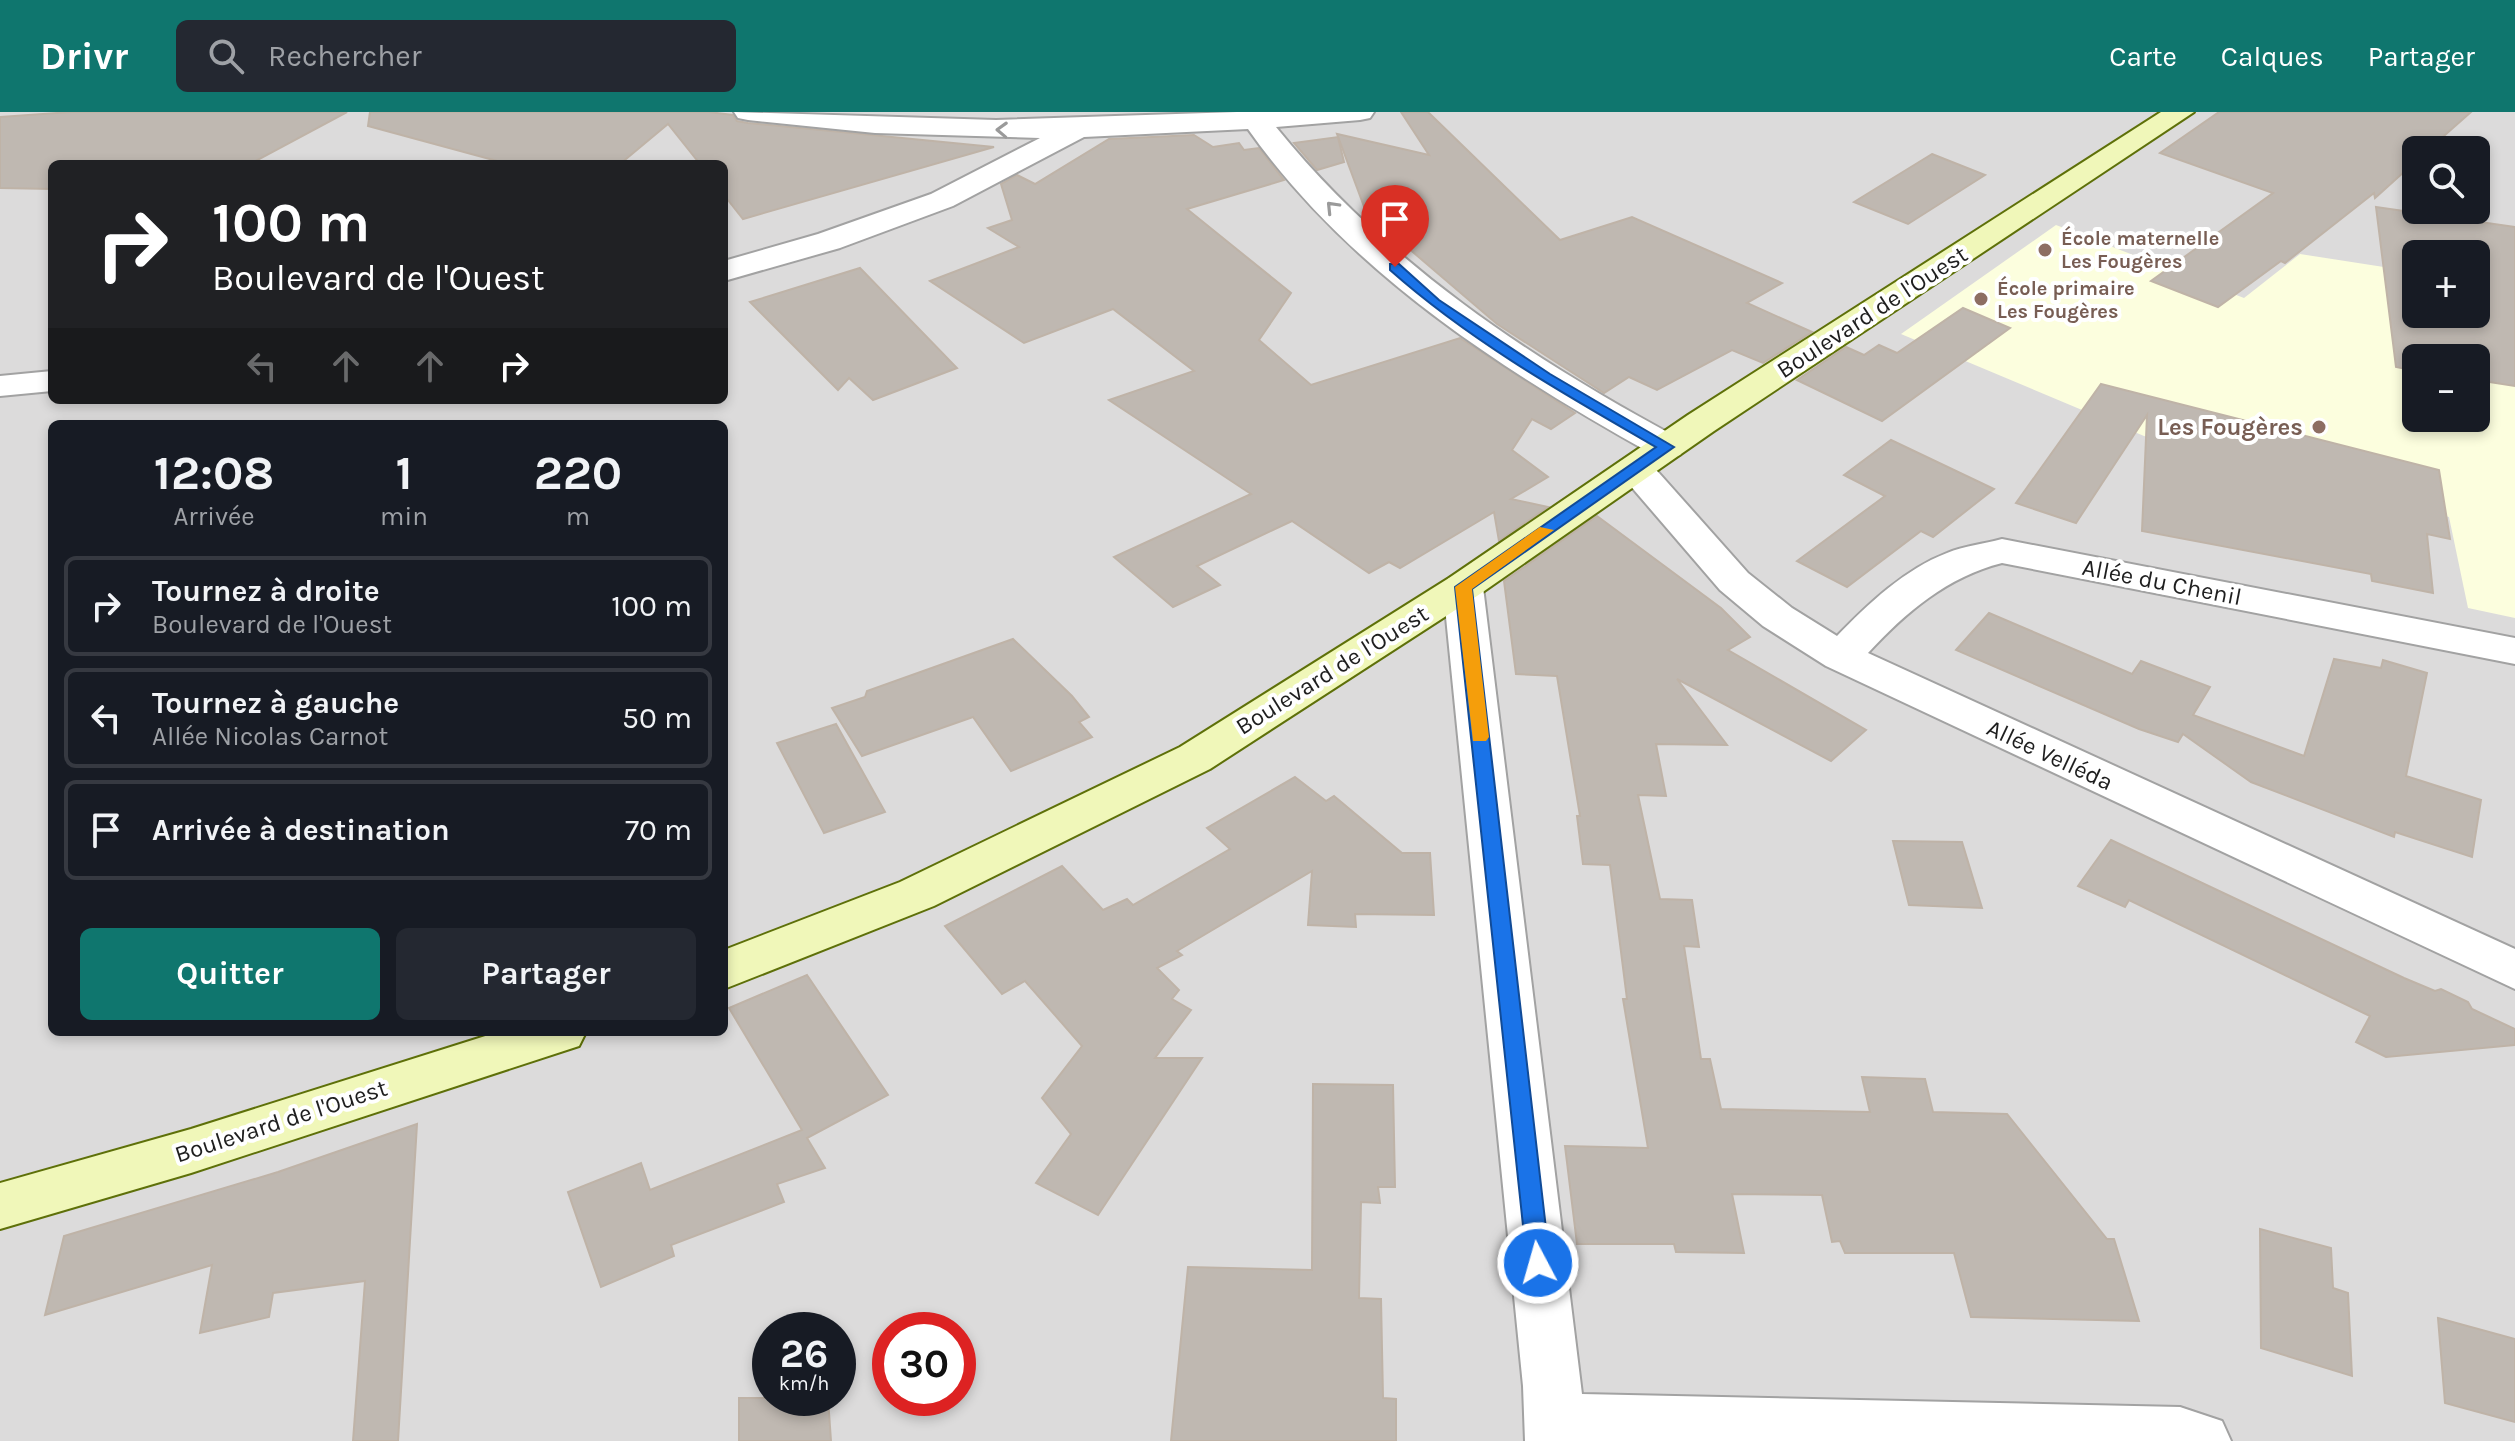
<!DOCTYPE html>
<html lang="fr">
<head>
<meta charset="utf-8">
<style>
  :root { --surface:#171b24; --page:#242831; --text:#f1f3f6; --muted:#9ea1a6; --line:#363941; --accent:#0f766e }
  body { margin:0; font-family:Karla,sans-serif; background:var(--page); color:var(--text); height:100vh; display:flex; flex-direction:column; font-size:30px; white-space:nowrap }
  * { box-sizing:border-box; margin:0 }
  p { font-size:26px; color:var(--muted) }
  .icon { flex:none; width:44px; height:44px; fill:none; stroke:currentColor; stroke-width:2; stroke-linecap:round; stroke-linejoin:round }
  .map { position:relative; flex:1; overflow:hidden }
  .details { position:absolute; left:48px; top:308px; width:680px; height:616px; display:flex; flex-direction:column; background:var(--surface); border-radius:12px; box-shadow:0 4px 12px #0003 }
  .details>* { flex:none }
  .banner { position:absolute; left:48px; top:48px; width:680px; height:244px; border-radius:12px; box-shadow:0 4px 12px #0003; background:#202124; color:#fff; overflow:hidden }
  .controls { position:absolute; left:2402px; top:24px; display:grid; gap:16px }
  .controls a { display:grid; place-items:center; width:88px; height:88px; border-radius:12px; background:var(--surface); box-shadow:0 4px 12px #0003; font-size:40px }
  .speed { position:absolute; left:752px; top:1200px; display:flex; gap:16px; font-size:40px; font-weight:700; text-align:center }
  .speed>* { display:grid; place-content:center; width:104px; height:104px; border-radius:50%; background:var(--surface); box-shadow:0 4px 12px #0003; line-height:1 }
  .speed small { font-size:20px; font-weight:400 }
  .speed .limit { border:12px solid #d22; background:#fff; color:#111 }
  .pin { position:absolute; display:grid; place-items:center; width:68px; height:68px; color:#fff; margin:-82px -34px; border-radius:50% 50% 50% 0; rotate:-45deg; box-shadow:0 0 8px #0007 }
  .pin .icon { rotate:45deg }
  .me { position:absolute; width:88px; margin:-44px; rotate:354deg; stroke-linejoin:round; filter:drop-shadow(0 0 6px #0008) }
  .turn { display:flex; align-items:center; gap:28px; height:168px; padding:0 32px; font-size:36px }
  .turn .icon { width:104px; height:104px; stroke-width:2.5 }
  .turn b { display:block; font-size:56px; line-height:68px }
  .lanes { display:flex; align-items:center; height:76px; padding:0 32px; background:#0003; justify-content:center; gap:40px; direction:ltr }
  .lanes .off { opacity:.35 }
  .eta { display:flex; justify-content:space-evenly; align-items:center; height:136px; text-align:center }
  .eta b { font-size:48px; font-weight:700; line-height:56px }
  .primary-button { display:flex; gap:16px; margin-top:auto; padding:16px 32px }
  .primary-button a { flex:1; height:92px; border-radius:12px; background:var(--accent); color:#fff; font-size:32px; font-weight:700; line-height:92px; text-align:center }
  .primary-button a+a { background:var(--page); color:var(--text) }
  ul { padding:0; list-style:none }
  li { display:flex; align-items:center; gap:24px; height:100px; margin:0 16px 12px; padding:0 16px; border:4px solid var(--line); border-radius:12px }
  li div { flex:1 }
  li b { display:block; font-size:30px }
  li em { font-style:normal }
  header { display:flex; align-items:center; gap:48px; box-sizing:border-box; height:112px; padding:0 40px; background:var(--accent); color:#fff }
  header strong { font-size:38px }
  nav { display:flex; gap:44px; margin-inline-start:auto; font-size:28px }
  .search { width:560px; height:72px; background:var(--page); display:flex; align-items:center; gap:20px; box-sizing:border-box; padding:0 28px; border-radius:12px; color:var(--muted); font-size:30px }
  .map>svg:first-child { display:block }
  .residential { fill:#dcdbdb; fill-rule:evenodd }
  .education { fill:#fcfede; fill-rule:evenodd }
  .building { fill:#bfb8b1; stroke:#bfb3a7; stroke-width:2; fill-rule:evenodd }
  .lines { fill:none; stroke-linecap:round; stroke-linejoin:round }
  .street-casing { stroke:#a2a2a2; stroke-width:4 }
  .secondary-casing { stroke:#5e7009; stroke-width:4 }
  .street { fill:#fff; fill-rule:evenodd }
  .secondary { fill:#f0f7b9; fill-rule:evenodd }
  .oneway { stroke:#9a9a9a }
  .route { fill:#1a73e8; stroke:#114b97; stroke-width:2 }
  .slow { fill:#f59e0b }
  .education-dot { fill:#8d6e63; stroke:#fff; stroke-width:3 }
  .labels { text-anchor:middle; stroke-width:8; stroke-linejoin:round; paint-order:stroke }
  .far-education-label { font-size:20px; font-weight:bold; fill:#785e54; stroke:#fff; text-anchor:start }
  .street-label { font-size:24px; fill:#1e1e1e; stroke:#fff }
  .education-label { font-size:24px; font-weight:bold; fill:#785e54; stroke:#fff; text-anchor:end }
</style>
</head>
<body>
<header>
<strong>Drivr</strong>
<div class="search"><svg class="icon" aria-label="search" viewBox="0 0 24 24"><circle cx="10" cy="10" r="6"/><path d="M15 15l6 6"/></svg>Rechercher</div>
<nav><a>Carte</a><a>Calques</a><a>Partager</a></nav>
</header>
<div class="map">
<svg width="2515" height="1329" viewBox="0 0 2515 1329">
  <rect width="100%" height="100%" fill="#eeebe4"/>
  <path class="residential" d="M0 0H2515V1329H0ZM2416 38H2476V98H2416ZM52 52H724V288H52ZM2416 142H2476V202H2416ZM2416 246H2476V306H2416ZM52 312H724V920H52ZM770 1218H838V1286H770ZM890 1218H958V1286H890Z"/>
  <path class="education" d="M2056 113 2244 186 2300 142 2416 160V202H2476L2515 175V506L2468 496 2449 405 2144 324 1901 222ZM2416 246H2476V306H2416Z"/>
  <g class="building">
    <polygon points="71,0 347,0 250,52 52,52 52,77 0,76 0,5"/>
    <polygon points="370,0 709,0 733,3 737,9 748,11 994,35 743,107 724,83 724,52 700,52 668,12 620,52 508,52 368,14"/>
    <polygon points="1401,0 1428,0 1560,128 1632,105 1782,171 1747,191 1812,220 1763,251 1732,238 1657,278 1629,265 1604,281 1497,212 1366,100 1337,22 1429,43"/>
    <polygon points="2219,0 2471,0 2428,38 2416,38 2416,49 2375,86 2374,81 2285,151 2281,149 2218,195 2151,169 2273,81 2160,41"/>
    <polygon points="1194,23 1213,35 1239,31 1244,38 1259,36 1284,68 1187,97 1291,181 1259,228 1311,273 1460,226 1575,301 1551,317 1532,307 1512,338 1548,365 1511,387 1548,395 1499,429 1494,400 1400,456 1389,450 1369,461 1292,409 1197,454 1220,473 1173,495 1114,445 1251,382 1109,288 1194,259 1113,197 1024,231 930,169 1019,135 988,116 1012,108 1001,72 1017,63 1035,72 1109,27"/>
    <polygon points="1338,25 1344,50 1317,58 1294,31"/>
    <polygon points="1932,42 1985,63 1908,112 1854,90"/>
    <path d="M2376 95 2515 115V274L2476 268V246H2416V259L2396 255ZM2416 142H2476V202H2416Z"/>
    <polygon points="860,156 957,256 873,288 849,266 838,278 750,190"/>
    <polygon points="1963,196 2010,216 1882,309 1797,268 1846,235 1864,243 1879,233 1897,241"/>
    <polygon points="2101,272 2439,358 2450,427 2427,422 2433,481 2372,469 2371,462 2142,419 2147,303 2076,411 2016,391"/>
    <polygon points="1891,328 1994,377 1933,425 1921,419 1847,475 1797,449 1885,384 1844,363"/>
    <polygon points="1597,404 1721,496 1750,525 1728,538 1866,618 1831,649 1677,567 1727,633 1656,632 1666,684 1638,683 1660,787 1692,788 1699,835 1684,834 1701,947 1710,947 1721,997 1870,1000 1862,965 1925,967 1933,1000 2007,1002 2107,1127 2114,1127 2139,1209 1971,1205 1954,1141 1845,1141 1840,1129 1832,1130 1822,1083 1732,1082 1744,1141 1676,1140 1674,1132 1577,1132 1565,1034 1648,1036 1623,887 1627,887 1610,753 1583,752 1577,704 1580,704 1557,564 1516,562 1504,469"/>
    <polygon points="1989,501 2132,562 2141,549 2210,575 2193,603 2304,644 2334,547 2381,556 2383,548 2427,561 2406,664 2481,688 2472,745 2395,720 2394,725 2251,670 2183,622 2178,630 2139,617 1956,538"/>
    <polygon points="1013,527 1072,584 1089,605 1079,610 1092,625 1011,659 973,605 862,644 832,596 865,585 867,579"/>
    <polygon points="836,612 885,700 824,721 777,631"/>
    <polygon points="1295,665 1326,689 1334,684 1402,741 1430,741 1434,803 1355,802 1356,815 1308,813 1312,759 1177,839 1182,843 1157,856 1179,878 1172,887 1191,898 1155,946 1202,946 1098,1103 1036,1071 1071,1022 1042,986 1082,934 1025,869 1002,882 945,814 1062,754 1103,798 1127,787 1133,793 1230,737 1207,716"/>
    <polygon points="2111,728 2404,866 2435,879 2441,877 2468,890 2472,897 2515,917 2515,933 2386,945 2356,930 2370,904 2129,788 2125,795 2078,774"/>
    <polygon points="1893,729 1962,730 1982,796 1909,793"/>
    <polygon points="807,863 888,983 807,1026 825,1056 777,1072 784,1090 671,1133 674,1144 601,1175 568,1080 641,1051 650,1078 802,1018 729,896"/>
    <polygon points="1313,972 1393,973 1395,1075 1378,1075 1380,1091 1361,1090 1359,1186 1381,1187 1383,1286 1396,1287 1396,1329 1171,1329 1188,1155 1312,1158"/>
    <polygon points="417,1012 398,1329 353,1329 365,1169 273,1181 269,1205 200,1221 212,1153 45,1203 64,1124 278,1060"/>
    <polygon points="2260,1117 2331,1136 2333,1176 2348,1181 2352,1264 2261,1236"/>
    <polygon points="2438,1206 2515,1227 2515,1310 2445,1291"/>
    <polygon points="739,1286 828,1286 831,1329 739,1329"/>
  </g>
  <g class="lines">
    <defs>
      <g id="street">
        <path d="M734 0 996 8 1237 0H1374L1370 6 1360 8 1276 15C1385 150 1529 246 1680 327L1685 335 1680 343 1667 346 1654 343C1503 259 1349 160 1248 17L1084 25 953 94 840 136 724 169V149L818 122 931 82 1040 26 875 21 748 8 738 6Z"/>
        <polygon points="52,259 52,279 0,284 0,264"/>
        <path d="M1634 346 1647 349 1659 361 1748 461 1792 496 1837 524C1868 492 1905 457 1947 441 1964 434 1984 432 2002 427L2515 526V552L2002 451C1947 465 1906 500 1868 541L2515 837V877L1826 554 1763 514 1720 478 1616 357 1621 349Z"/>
        <polygon points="1463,463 1477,466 1483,475 1582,1282 2180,1295 2222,1309 2231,1329 1525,1329 1523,1274 1443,475 1449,466"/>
      </g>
      <g id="secondary">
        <polygon points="2161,0 2194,0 1714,319 1477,484 1210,657 934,794 724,877 724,838 900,770 1180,635 1449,466 1688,303"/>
        <polygon points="498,920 586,920 579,934 191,1061 0,1117 0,1071 191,1017"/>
      </g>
    </defs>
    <use href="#street" class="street-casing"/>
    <use href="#secondary" class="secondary-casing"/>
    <use href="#street" class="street"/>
    <use href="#secondary" class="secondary"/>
  </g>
  <defs><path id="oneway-chevron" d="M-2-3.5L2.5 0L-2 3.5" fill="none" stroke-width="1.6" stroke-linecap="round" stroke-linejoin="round" transform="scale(2)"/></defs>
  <g class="oneway">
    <use href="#oneway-chevron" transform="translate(1002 18) rotate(-178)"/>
    <use href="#oneway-chevron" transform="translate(1332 95) rotate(-134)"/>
  </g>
  <path class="route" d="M1390 152H1399L1439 188 1550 262 1674 335 1472 477 1550 1151 1547 1158 1538 1161 1530 1158 1527 1151 1455 475 1656 335C1564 282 1470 229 1390 158Z"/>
  <polygon class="slow" points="1540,415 1554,418 1472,477 1489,625 1486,629 1473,629 1455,475"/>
  <g class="education-dot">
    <circle cx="2045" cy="138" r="8"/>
    <circle cx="1981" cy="187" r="8"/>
    <circle cx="2319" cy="315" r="8"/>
  </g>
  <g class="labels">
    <g class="far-education-label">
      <text x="2061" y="133">École maternelle<tspan x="2061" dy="23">Les Fougères</tspan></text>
      <text x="1997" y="183">École primaire<tspan x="1997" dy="23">Les Fougères</tspan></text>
    </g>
    <g class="street-label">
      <text transform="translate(1872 200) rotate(-33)" y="8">Boulevard de l'Ouest</text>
      <text transform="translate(2162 470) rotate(11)" y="8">Allée du Chenil</text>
      <text transform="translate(1332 558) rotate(-32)" y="8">Boulevard de l'Ouest</text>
      <text transform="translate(2050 643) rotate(25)" y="8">Allée Velléda</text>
      <text transform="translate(281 1009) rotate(-18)" y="8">Boulevard de l'Ouest</text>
    </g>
    <g class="education-label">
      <text x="2303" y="323">Les Fougères</text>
    </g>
  </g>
</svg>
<div class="controls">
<a><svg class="icon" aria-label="search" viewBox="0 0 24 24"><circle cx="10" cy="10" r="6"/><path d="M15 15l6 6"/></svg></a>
<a>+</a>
<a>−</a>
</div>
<div class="speed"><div>26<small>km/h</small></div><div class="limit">30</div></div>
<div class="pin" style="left:1395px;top:155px;background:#d93025"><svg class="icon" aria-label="arrive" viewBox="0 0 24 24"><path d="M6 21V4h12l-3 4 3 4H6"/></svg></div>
<svg class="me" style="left:1538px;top:1151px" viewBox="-20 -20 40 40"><circle r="17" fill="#1a73e8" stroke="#fff" stroke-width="3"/><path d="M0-11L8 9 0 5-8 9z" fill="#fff"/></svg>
<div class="banner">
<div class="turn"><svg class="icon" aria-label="right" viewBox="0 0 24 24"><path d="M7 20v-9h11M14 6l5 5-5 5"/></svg><div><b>100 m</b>Boulevard de l'Ouest</div></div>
<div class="lanes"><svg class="icon off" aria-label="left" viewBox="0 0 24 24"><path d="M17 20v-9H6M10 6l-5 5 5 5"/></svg><svg class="icon off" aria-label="ahead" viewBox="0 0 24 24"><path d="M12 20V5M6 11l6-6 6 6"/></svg><svg class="icon off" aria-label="ahead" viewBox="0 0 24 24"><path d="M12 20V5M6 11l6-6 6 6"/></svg><svg class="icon" aria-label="right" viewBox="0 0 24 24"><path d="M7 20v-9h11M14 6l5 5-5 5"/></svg></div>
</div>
<section class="details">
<div class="eta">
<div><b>12:08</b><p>Arrivée</p></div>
<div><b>1</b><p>min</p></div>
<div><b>220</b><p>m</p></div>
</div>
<ul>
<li><svg class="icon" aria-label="right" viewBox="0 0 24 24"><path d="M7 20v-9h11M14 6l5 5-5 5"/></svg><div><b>Tournez à droite</b><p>Boulevard de l'Ouest</p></div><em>100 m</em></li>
<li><svg class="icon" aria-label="left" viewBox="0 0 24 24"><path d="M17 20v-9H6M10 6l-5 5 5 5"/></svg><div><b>Tournez à gauche</b><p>Allée Nicolas Carnot</p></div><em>50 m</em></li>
<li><svg class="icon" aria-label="arrive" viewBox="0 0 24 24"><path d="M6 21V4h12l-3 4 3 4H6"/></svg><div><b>Arrivée à destination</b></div><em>70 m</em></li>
</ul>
<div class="primary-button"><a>Quitter</a><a>Partager</a></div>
</section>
</div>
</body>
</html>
